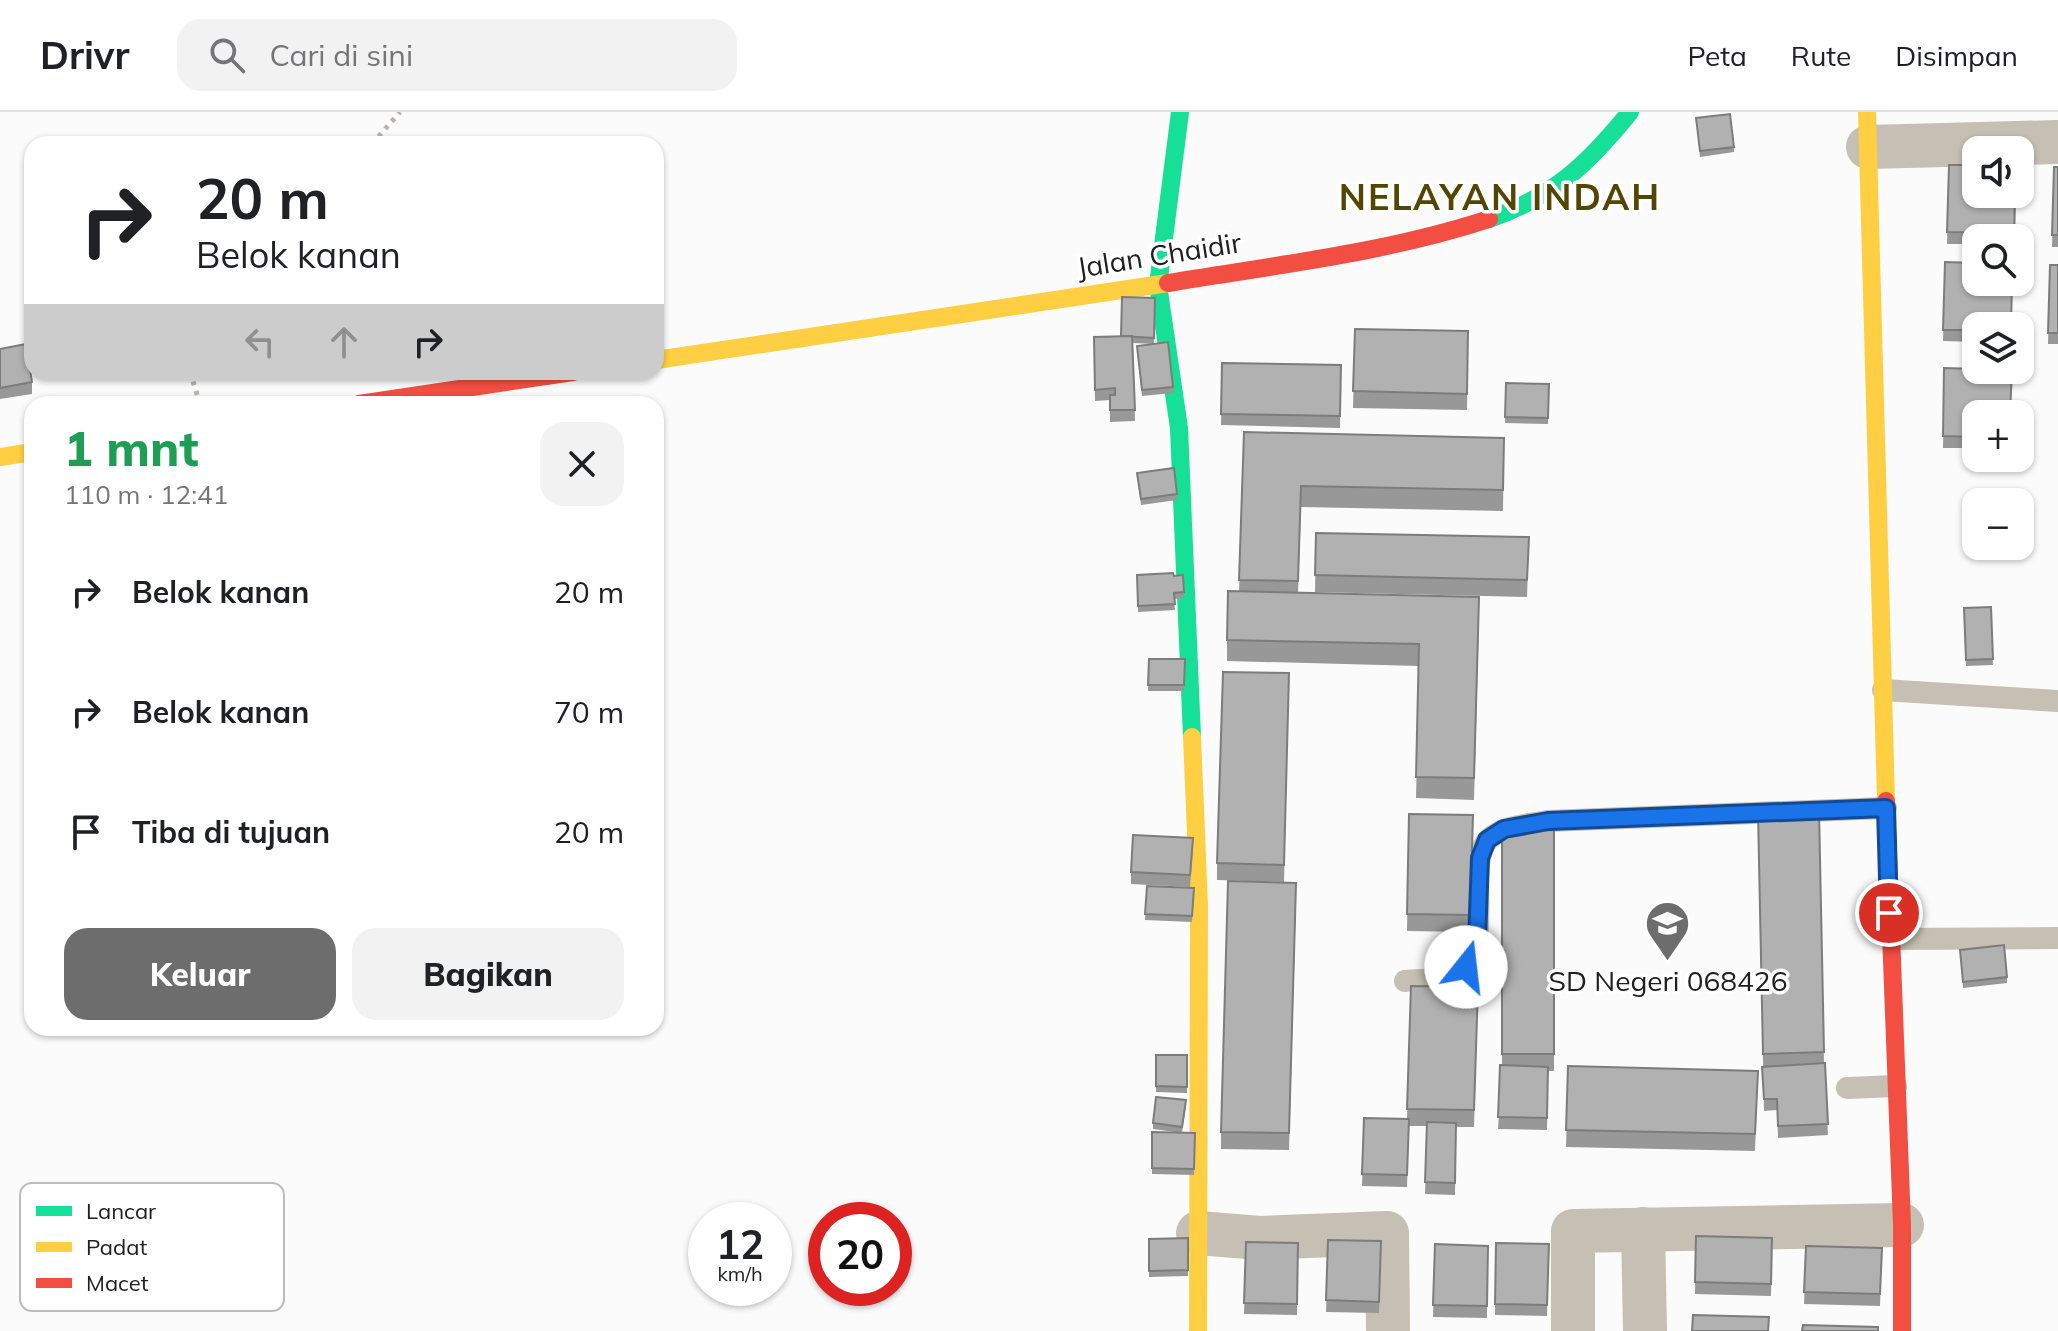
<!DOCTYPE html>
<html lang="id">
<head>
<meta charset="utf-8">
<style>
  :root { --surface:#fff; --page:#f2f2f2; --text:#202124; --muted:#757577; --line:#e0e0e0; --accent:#6d6d6d }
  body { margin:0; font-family:Mulish,sans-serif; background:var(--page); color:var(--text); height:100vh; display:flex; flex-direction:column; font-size:30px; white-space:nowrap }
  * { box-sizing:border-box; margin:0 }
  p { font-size:26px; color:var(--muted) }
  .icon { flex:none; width:44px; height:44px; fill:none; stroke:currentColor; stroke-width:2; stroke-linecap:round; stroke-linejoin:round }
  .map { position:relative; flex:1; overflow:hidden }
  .side { position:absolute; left:24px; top:284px; width:640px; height:640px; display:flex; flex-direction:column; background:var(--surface); border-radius:24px; box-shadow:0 2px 6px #0004 }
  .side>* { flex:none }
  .top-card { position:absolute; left:24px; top:24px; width:640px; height:244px; border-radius:24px; box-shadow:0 2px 6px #0004; background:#fff; color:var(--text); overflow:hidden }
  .fabs { position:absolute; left:1962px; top:24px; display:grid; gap:16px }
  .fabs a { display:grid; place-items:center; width:72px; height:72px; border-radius:16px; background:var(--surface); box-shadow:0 2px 6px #0004; font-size:40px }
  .speed { position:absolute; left:688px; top:1090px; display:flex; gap:16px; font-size:40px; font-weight:700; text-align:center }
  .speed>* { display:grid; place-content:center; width:104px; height:104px; border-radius:50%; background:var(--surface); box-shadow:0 2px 6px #0004; line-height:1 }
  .speed small { font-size:20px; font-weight:400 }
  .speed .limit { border:12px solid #d22; background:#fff; color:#111 }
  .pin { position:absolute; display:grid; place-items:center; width:68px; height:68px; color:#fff; margin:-34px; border:4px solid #fff; border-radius:50%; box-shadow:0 2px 8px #0007 }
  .me { position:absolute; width:88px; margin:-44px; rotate:16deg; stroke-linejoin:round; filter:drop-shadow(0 0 6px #0008) }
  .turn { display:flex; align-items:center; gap:28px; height:168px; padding:0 40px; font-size:36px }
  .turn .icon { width:104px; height:104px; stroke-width:2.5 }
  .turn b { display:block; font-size:56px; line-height:68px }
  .lanes { display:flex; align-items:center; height:76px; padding:0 40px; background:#0003; justify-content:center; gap:40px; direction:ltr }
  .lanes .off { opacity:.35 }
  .round { display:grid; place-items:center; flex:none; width:84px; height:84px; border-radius:24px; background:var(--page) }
  .headline { display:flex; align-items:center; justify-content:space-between; height:136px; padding:0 40px }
  h1 { font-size:48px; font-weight:800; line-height:60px; color:#1e9e55 }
  .action { display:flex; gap:16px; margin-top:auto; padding:16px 40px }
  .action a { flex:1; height:92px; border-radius:24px; background:var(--accent); color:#fff; font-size:32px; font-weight:800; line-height:92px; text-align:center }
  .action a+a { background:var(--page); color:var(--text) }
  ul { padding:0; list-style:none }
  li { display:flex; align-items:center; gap:24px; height:120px; padding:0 40px }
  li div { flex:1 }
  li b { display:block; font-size:30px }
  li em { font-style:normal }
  header { display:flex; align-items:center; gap:48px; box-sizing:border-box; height:112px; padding:0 40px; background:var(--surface); border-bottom:2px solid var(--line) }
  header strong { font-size:38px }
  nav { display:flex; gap:44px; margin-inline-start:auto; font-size:28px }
  .search { width:560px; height:72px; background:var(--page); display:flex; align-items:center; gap:20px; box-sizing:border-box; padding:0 28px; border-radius:24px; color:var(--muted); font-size:30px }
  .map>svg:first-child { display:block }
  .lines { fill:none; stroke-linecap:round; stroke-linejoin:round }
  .path { stroke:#b9b5ae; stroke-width:5; stroke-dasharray:4 6; stroke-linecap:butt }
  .lane { stroke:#c5c0b3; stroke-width:22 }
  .street { stroke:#c5c0b3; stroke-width:44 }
  .fast { stroke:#16e098; stroke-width:18 }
  .slow { stroke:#ffcf43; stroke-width:18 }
  .jam { stroke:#f24e42; stroke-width:18 }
  .wall { fill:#989898 }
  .building { fill:#b1b1b1; stroke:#7c7c7c; stroke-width:2 }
  .route-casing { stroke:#114b97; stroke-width:20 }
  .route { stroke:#1a73e8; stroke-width:14 }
  .labels { text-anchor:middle; stroke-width:7; stroke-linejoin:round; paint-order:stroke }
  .street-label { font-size:28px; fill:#202020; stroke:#fff }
  .poi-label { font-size:28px; fill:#202020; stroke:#fff }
  .district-label { font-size:36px; font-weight:bold; letter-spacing:2px; fill:#524602; stroke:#fff }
  .key { fill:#fff; stroke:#bcbcbc; stroke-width:2 }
  .key-label { font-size:22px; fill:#202020 }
</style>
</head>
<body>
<header>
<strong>Drivr</strong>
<div class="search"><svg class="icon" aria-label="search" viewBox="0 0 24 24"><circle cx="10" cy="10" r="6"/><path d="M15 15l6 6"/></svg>Cari di sini</div>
<nav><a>Peta</a><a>Rute</a><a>Disimpan</a></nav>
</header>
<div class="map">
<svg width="2058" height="1219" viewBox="0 0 2058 1219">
  <rect width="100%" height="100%" fill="#fbfbfb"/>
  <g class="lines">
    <g class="path">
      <polyline points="372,32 400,0"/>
      <polyline points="190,260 200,292"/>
    </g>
    <g class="lane">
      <polyline points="1883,578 2058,589"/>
      <polyline points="1890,827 2058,826"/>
      <path d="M1405 869C1420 867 1440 869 1454 863 1500 844 1461 750 1490 726 1506 713 1529 713 1548 709L1886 696"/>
      <polyline points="1847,976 1896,974"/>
    </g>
    <g class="street">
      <polyline points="1868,35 2058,30"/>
      <polyline points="1643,1117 1645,1219"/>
      <polyline points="1198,1121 1260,1126 1387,1121 1388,1219"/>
      <polyline points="1573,1219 1573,1119 1902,1113"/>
    </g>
    <g class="fast">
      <polyline points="1180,0 1158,173 1179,316 1192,625"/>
      <path d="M1489 107C1553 85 1588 52 1630 0"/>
    </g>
    <g class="slow">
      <polyline points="1867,0 1886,689"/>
      <polyline points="656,248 1168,171"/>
      <polyline points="0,345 32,340"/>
      <polyline points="1192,625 1199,795 1198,1219"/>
    </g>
    <g class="jam">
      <path d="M1168 171C1276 153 1385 141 1489 107"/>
      <polyline points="359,292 573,260"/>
      <polyline points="1886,689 1902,1113 1902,1219"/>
    </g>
  </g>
  <g class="wall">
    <polygon points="1696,6 1734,35 1734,40 1700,45"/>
    <polygon points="1949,53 2016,82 2015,126 1976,126 1976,132 1947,132"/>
    <polygon points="2054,55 2058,55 2058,135 2052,135"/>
    <polygon points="1945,150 1976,214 1976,230 1943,229"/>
    <polygon points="2050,153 2058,153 2058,232 2048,232"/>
    <polygon points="1155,186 1154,232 1133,231 1135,309 1110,310 1110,288 1095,289 1094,225 1121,224"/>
    <polygon points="1355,217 1468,219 1467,298 1353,296"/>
    <polygon points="1137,234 1173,275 1173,281 1142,284"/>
    <polygon points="0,237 32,270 32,282 0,287"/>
    <polygon points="1222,251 1341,253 1340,316 1221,313"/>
    <polygon points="1944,256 1976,302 1976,336 1943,336"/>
    <polygon points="1506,271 1549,272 1548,312 1505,311"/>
    <polygon points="1244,320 1504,326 1503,399 1301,395 1298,481 1479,507 1474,688 1416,686 1419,554 1227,549 1227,528 1239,480"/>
    <polygon points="1137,361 1177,382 1177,388 1141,393"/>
    <polygon points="1316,421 1529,425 1527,485 1315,480"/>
    <polygon points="1137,463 1183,463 1184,486 1174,487 1175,498 1138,500"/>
    <polygon points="1991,495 1993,553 1966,554 1964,496"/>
    <polygon points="1149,547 1185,547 1184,579 1148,579"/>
    <polygon points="1289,561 1284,770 1217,768 1217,751"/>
    <polygon points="1819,698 1824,951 1828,1023 1778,1026 1777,998 1764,999 1758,700"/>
    <polygon points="1409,702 1473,703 1470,820 1407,819"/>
    <polygon points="1554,718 1554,959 1548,959 1547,1018 1498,1017 1502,953 1502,719"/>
    <polygon points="1193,738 1190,775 1131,772 1131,760"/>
    <polygon points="1147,774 1194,776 1192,810 1145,808"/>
    <polygon points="1296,788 1289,1038 1221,1037 1221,1020"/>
    <polygon points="1960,838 2007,865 2007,871 1963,876"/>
    <polygon points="1411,874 1478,875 1474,1015 1456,1015 1455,1083 1425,1082 1427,1014 1409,1014 1407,1075 1362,1074 1364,1006 1407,1007"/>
    <polygon points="1156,943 1187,943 1187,981 1156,980"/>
    <polygon points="1568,954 1758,959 1755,1039 1566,1035"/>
    <polygon points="1186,994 1182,1021 1153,1017 1153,1011"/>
    <polygon points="1152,1020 1195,1021 1194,1063 1152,1062"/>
    <polygon points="1696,1124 1772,1126 1771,1184 1695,1182"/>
    <polygon points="1188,1126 1188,1164 1149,1165 1149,1127"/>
    <polygon points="1328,1128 1381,1129 1379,1201 1326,1200"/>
    <polygon points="1246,1130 1298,1131 1297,1203 1244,1202"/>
    <polygon points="1496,1131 1549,1132 1547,1204 1495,1203"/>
    <polygon points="1435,1132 1488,1134 1487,1206 1433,1205"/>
    <polygon points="1806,1134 1882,1136 1880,1194 1804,1192"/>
  </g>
  <g class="building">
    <polygon points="1730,2 1734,35 1700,39 1696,6"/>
    <polygon points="1949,53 1976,53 1976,82 2015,82 2014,121 1947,120"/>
    <polygon points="2054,55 2058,55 2058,123 2052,123"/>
    <polygon points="1945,150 1976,151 1976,170 2012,170 2011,214 1976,214 1976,218 1943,218"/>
    <polygon points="2050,153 2058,153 2058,221 2048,221"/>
    <polygon points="1122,185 1155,186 1154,226 1121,224"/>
    <polygon points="1355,217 1468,219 1467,282 1353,279"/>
    <polygon points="1132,224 1135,298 1110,298 1110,283 1115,283 1115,276 1095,278 1094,225"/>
    <polygon points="1168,230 1173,275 1142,278 1137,234"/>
    <polygon points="26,232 32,270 0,276 0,237"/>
    <polygon points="1222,251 1341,253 1340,304 1221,302"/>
    <polygon points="1944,256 2012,258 2010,302 1976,302 1976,325 1943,324"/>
    <polygon points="1506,271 1549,272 1548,306 1505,305"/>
    <polygon points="361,287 362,292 340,292"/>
    <polygon points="1244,320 1504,326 1503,378 1301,374 1298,469 1239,468"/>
    <polygon points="1174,356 1177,382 1141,387 1137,361"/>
    <polygon points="1316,421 1529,425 1527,468 1315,463"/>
    <polygon points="1173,461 1174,464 1183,463 1184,480 1174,481 1175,492 1138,494 1137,463"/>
    <polygon points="1228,479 1479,485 1474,666 1416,665 1419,532 1227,528"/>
    <polygon points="1991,495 1993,547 1966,548 1964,496"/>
    <polygon points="1149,547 1185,547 1184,573 1148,573"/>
    <polygon points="1223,560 1289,561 1284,753 1217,751"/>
    <polygon points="1819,698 1824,940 1763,942 1758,700"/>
    <polygon points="1409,702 1473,703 1470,803 1407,802"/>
    <polygon points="1554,718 1554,942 1502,942 1502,719"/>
    <polygon points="1133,723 1193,726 1190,763 1131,760"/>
    <polygon points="1228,769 1296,771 1289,1021 1221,1020"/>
    <polygon points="1147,774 1194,776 1192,804 1145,802"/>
    <polygon points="2004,833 2007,865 1963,870 1960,838"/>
    <polygon points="1411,874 1478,875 1474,998 1407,997"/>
    <polygon points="1156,943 1187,943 1187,975 1156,974"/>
    <polygon points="1825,951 1828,1012 1778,1014 1777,987 1764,987 1762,955"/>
    <polygon points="1500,953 1548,955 1547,1006 1498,1005"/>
    <polygon points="1568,954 1758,959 1755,1022 1566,1018"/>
    <polygon points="1156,985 1186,988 1182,1015 1153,1011"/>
    <polygon points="1364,1006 1409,1007 1407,1063 1362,1062"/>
    <polygon points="1427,1010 1456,1011 1455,1071 1425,1070"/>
    <polygon points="1152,1020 1195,1021 1194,1057 1152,1056"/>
    <polygon points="1696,1124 1772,1126 1771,1172 1695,1170"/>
    <polygon points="1188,1126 1188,1158 1149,1159 1149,1127"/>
    <polygon points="1328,1128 1381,1129 1379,1190 1326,1188"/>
    <polygon points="1246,1130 1298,1131 1297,1192 1244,1191"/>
    <polygon points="1496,1131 1549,1132 1547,1193 1495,1192"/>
    <polygon points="1435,1132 1488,1134 1487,1194 1433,1193"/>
    <polygon points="1806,1134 1882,1136 1880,1182 1804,1180"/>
    <polygon points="1693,1203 1769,1205 1768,1219 1692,1219"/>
    <polygon points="1803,1213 1878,1215 1878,1219 1802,1219"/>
  </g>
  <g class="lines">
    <defs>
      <polyline id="route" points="1466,855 1477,829 1480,746 1487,728 1504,717 1548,709 1886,696 1889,801"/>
    </defs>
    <use href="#route" class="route-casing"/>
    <use href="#route" class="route"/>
  </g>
  <defs>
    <symbol id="school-pin" viewBox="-11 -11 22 30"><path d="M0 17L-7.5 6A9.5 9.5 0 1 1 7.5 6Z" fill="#6d6d6d" stroke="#fff"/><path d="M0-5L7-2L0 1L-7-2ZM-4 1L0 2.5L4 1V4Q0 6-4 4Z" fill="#fff"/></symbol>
  </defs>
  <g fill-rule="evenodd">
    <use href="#school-pin" x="1642" y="786" width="51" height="69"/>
  </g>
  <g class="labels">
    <g class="street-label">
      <text transform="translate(1159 143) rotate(-9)" y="10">Jalan Chaidir</text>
    </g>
    <g class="poi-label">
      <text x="1668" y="879">SD Negeri 068426</text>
    </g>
    <g class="district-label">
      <text x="1500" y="98">NELAYAN INDAH</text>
    </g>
  </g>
  <rect x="20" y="1071" width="264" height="128" rx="12" class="key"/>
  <rect x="36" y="1094" width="36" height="10" fill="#16e098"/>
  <rect x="36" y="1130" width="36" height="10" fill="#ffcf43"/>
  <rect x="36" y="1166" width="36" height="10" fill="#f24e42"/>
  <g class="key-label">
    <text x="86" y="1107">Lancar</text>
    <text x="86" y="1143">Padat</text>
    <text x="86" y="1179">Macet</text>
  </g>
</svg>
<div class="fabs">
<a><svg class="icon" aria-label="sound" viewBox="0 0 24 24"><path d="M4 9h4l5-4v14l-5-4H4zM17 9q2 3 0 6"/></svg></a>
<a><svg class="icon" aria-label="search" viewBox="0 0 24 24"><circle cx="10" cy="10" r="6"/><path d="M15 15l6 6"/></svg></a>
<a><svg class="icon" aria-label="layers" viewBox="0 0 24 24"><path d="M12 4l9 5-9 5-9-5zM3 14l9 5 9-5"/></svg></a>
<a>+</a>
<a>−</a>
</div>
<div class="speed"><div>12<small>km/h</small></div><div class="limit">20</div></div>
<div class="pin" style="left:1889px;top:801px;background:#d93025"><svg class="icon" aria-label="arrive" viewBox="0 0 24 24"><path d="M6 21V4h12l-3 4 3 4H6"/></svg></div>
<svg class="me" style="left:1466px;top:855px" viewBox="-20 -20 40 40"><circle r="19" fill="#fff"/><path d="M0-13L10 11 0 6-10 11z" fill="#1a73e8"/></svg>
<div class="top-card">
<div class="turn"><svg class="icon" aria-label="right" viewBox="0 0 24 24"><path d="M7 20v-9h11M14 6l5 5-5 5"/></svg><div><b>20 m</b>Belok kanan</div></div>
<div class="lanes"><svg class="icon off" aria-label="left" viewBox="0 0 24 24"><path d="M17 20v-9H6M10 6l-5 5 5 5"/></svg><svg class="icon off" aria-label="ahead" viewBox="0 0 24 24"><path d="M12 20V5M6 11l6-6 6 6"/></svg><svg class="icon" aria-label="right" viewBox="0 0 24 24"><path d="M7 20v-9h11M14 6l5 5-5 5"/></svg></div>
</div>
<section class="side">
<div class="headline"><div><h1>1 mnt</h1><p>110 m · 12:41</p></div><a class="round"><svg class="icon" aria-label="close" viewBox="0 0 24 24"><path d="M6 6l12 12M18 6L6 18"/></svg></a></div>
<ul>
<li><svg class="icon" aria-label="right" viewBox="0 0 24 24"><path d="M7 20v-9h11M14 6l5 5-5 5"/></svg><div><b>Belok kanan</b></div><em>20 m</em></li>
<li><svg class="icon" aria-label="right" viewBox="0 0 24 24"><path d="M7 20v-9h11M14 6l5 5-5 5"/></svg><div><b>Belok kanan</b></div><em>70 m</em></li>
<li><svg class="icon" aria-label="arrive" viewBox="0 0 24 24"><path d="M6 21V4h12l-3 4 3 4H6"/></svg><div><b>Tiba di tujuan</b></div><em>20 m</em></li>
</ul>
<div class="action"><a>Keluar</a><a>Bagikan</a></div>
</section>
</div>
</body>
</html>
